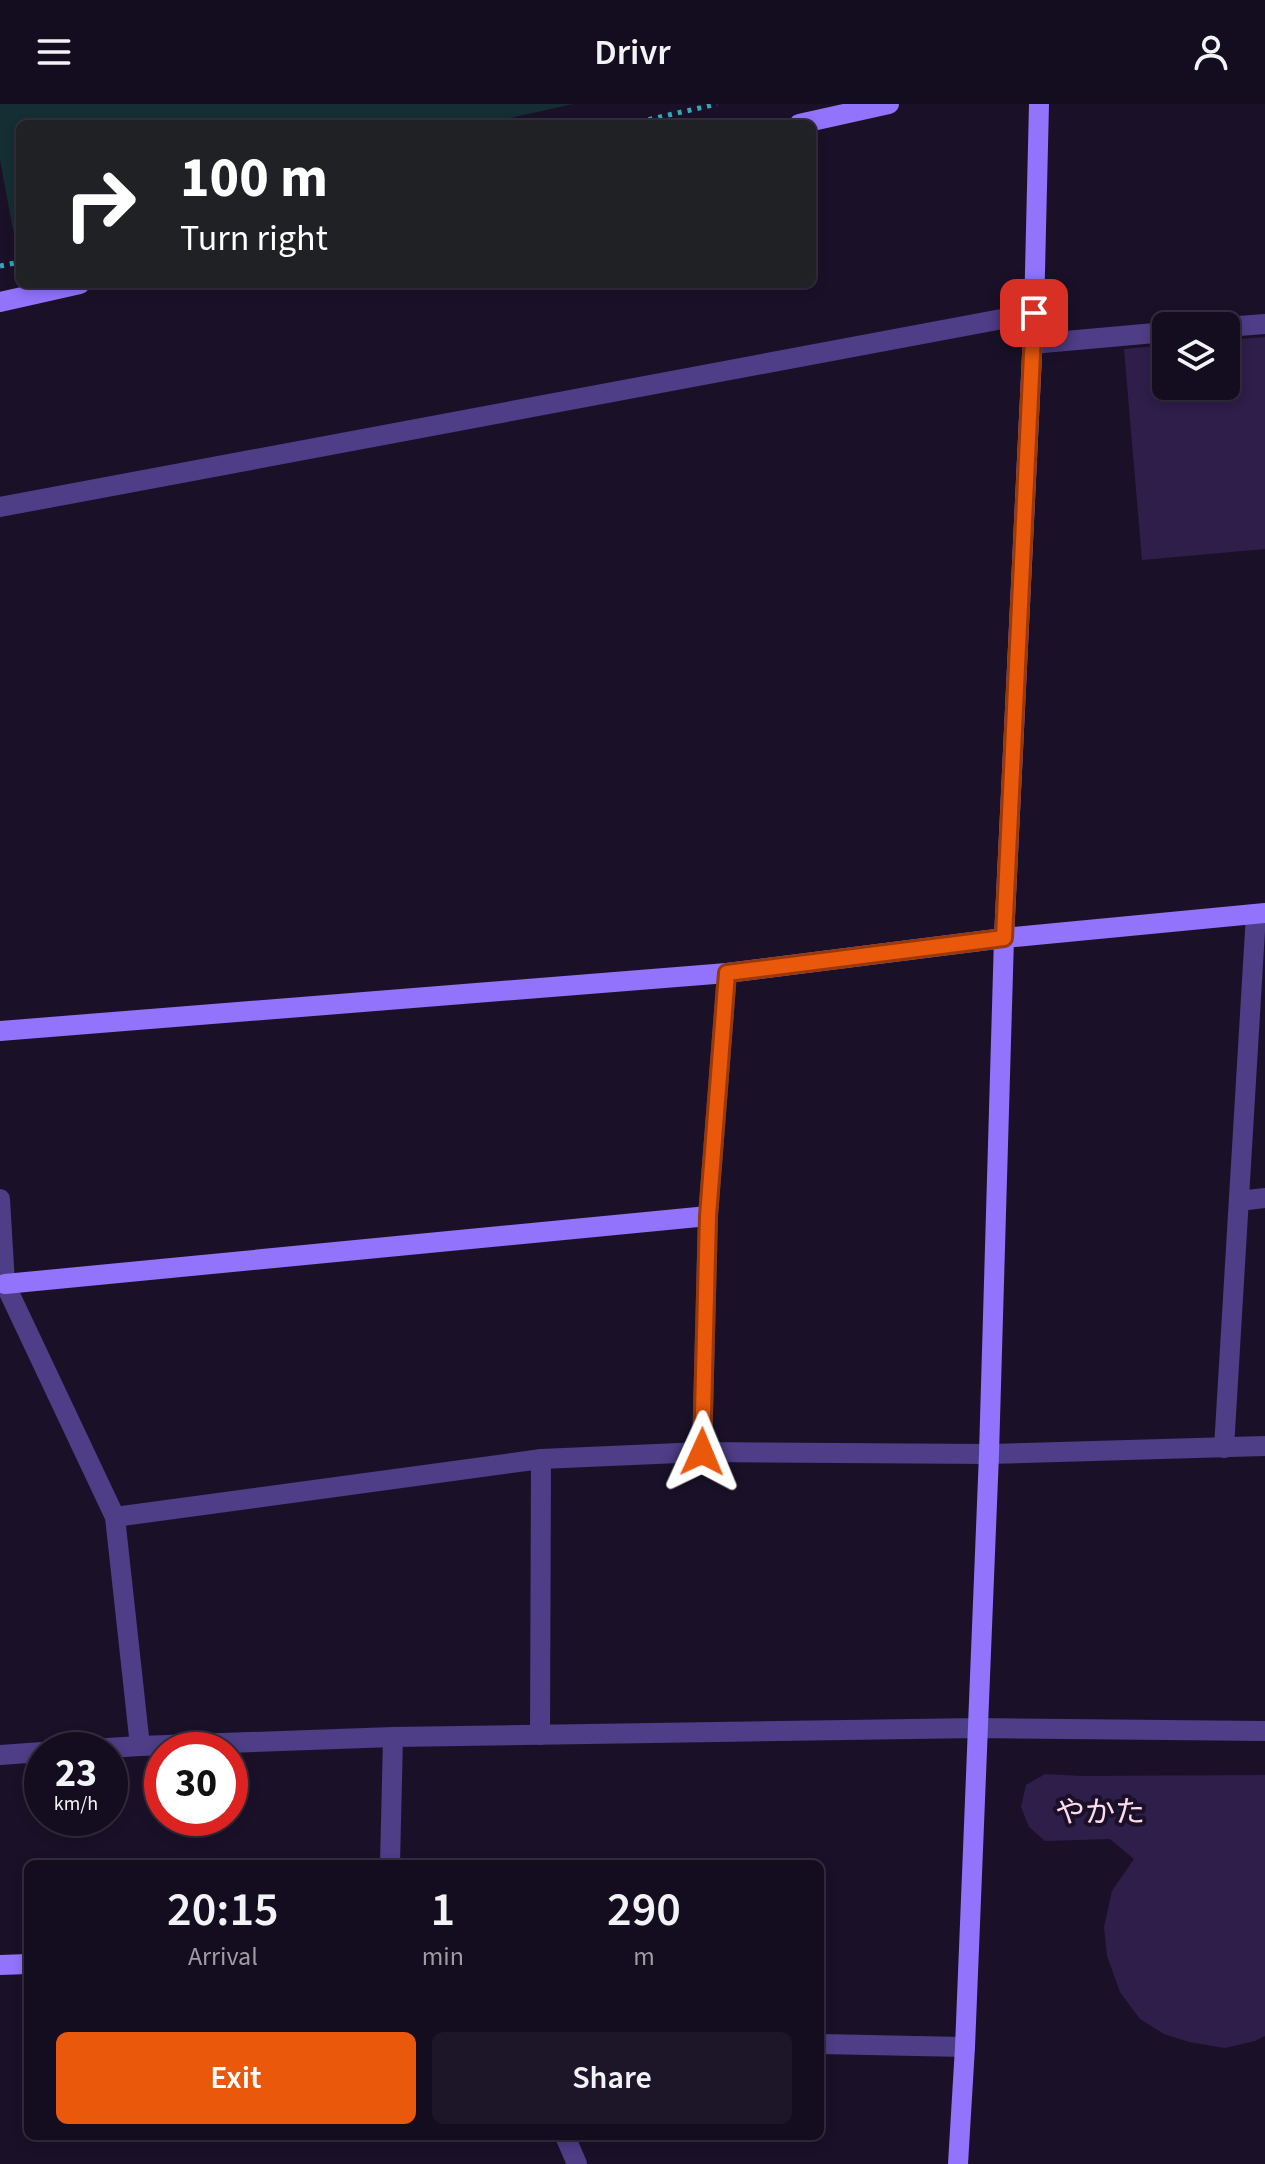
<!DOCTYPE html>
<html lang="en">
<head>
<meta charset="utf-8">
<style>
  :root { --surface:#140d1f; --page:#1d1628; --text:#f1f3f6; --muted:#9d9ca4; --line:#332d3d; --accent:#ea580c }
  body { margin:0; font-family:"Source Sans 3","Noto Sans JP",sans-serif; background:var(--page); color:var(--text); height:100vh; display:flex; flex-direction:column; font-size:30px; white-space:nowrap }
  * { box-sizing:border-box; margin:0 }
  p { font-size:26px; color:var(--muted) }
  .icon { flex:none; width:44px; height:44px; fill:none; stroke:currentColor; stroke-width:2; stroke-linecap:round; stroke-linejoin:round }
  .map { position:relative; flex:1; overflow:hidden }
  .drawer { position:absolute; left:24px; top:1756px; width:800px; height:280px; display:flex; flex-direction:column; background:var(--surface); border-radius:12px; box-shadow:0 4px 12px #0003,0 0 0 2px var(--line) }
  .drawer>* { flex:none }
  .banner { position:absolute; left:16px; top:16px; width:800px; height:168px; border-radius:12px; box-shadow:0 4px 12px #0003,0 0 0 2px var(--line); background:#202124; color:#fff; overflow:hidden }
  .controls { position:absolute; left:1152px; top:208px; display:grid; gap:16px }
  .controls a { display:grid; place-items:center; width:88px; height:88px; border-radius:12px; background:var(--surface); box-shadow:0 4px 12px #0003,0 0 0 2px var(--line); font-size:40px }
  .speed { position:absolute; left:24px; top:1628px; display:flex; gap:16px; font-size:40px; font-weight:700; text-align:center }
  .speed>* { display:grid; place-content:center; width:104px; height:104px; border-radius:50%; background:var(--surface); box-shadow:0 4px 12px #0003,0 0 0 2px var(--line); line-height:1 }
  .speed small { font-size:20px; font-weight:400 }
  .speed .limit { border:12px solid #d22; background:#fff; color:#111 }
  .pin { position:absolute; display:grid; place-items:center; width:68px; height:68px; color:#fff; margin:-34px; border-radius:16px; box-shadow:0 4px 12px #0006 }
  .me { position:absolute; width:88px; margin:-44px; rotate:1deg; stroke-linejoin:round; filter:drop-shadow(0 0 6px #0008) }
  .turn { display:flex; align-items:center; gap:28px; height:168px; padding:0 32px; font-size:36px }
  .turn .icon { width:104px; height:104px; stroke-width:2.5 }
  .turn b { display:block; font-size:56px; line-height:68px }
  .eta { display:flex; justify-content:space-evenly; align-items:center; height:136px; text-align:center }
  .eta b { font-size:48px; font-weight:600; line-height:56px }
  .primary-button { display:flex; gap:16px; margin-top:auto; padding:16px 32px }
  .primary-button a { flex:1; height:92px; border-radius:12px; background:var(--accent); color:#fff; font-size:32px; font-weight:600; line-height:92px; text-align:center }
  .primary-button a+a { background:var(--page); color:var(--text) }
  header { display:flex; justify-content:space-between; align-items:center; height:104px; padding:0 32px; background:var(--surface); font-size:36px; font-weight:600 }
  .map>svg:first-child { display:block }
  .green { fill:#142e33 }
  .building { fill:#2f1d4a }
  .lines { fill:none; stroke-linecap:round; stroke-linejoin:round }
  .path { stroke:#33a8b9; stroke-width:5; stroke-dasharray:4 6; stroke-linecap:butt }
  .lane { stroke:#4e3d87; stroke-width:20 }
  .street { stroke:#4e3d87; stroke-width:20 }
  .secondary { stroke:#9173fc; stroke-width:20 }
  .route-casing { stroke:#983908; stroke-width:20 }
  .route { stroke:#ea580c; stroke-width:14 }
  .labels { text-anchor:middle; stroke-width:8; stroke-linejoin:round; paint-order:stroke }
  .neighbourhood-label { font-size:30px; fill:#fedceb; stroke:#1a1129 }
</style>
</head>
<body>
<header><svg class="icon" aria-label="menu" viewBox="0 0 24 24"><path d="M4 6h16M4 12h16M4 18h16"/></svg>Drivr<svg class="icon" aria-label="person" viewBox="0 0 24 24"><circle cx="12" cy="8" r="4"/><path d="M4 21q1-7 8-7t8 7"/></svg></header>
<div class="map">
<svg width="1265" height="2060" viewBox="0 0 1265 2060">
  <rect width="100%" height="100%" fill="#1a1129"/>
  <polygon class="green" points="0,0 573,0 484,20 20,20 20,124 13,126 0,56"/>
  <g class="building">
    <polygon points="1265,233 1265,445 1142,456 1124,245 1166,241 1166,282 1226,282 1226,236"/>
    <polygon points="1045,1670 1082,1672 1265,1671 1265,1932 1255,1937 1225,1944 1189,1938 1164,1930 1140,1915 1120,1888 1107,1852 1104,1823 1112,1787 1134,1755 1110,1735 1045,1737 1029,1723 1021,1703 1026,1681"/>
  </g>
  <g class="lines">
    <g class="path">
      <polyline points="629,20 717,0"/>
      <polyline points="0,162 20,158"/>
    </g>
    <g class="lane">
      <polyline points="1226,223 1265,220"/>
      <polyline points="1032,240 1166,228"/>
      <polyline points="1239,1097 1265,1094"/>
    </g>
    <g class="street">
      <polyline points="0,403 1034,209"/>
      <polyline points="0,1095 5,1180 115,1413 140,1642"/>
      <polyline points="1224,1344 1256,810"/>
      <polyline points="702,1348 708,1112 727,869"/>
      <polyline points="115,1413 541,1355 702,1348 989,1350 1265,1342"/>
      <polyline points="540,1631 541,1355"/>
      <polyline points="75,1646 140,1642 393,1633 978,1624 1265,1627"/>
      <polyline points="0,1651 42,1648"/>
      <polyline points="390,1760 393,1633"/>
      <polyline points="820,1940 965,1943"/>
      <polyline points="565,2032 577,2060"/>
    </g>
    <g class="secondary">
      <polyline points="799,20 889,0"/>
      <polyline points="0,198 80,180"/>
      <polyline points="0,927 727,869 1004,834 1265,809"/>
      <polyline points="5,1180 708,1112"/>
      <polyline points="0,1861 28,1860"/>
      <polyline points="958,2060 965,1943 989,1350 1004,834 1034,209 1039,0"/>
    </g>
  </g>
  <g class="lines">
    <defs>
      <polyline id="route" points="702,1348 708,1112 727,869 1004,834 1034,209"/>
    </defs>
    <use href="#route" class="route-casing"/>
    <use href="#route" class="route"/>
  </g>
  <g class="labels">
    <g class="neighbourhood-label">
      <text x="1100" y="1718">やかた</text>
    </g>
  </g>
</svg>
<div class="controls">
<a><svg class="icon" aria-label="layers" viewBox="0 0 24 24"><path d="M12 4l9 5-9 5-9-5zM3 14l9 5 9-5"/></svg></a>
</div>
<div class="speed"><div>23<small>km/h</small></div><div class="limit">30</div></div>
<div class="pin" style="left:1034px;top:209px;background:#d93025"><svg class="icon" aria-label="arrive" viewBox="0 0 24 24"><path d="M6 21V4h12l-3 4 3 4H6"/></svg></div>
<svg class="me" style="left:702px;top:1348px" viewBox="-20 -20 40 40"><path d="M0-17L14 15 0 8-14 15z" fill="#ea580c" stroke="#fff" stroke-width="4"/></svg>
<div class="banner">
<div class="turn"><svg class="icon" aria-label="right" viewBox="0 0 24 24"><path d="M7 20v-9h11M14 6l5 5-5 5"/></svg><div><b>100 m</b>Turn right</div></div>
</div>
<section class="drawer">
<div class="eta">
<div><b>20:15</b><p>Arrival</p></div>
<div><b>1</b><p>min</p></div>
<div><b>290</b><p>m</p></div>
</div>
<div class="primary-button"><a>Exit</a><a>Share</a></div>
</section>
</div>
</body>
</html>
